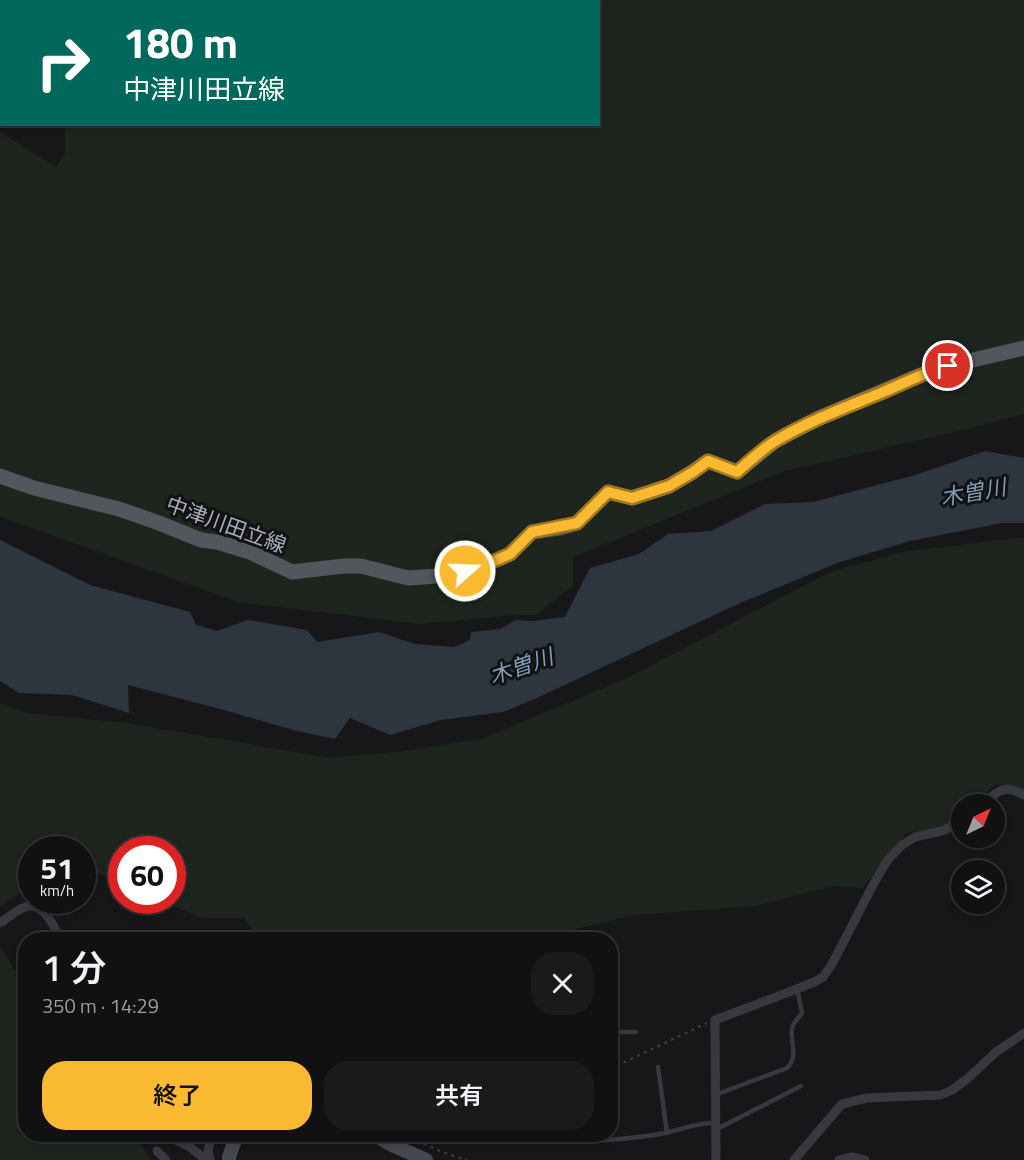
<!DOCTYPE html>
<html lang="ja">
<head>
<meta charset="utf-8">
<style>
  :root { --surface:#111114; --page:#1a1a1d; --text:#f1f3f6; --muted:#9c9da0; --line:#303134; --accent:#f9b930 }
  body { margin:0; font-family:"Titillium Web","Noto Sans JP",sans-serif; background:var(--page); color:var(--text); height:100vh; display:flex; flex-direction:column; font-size:22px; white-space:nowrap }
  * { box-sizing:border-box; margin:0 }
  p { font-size:20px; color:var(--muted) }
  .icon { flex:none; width:33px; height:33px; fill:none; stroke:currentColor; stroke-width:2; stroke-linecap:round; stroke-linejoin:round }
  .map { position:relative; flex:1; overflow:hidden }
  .details { position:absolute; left:18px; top:932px; width:600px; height:210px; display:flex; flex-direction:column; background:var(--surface); border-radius:24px; box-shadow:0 3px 9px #0003,0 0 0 2px var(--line) }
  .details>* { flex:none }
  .banner { position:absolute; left:0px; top:0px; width:600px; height:126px; box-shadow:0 3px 9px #0003,0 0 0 2px var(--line); background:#00695c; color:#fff; overflow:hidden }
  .needle { width:39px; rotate:43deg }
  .tools { position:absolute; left:951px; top:794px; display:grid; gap:12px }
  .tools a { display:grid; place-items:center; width:54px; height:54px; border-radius:50%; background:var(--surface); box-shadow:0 3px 9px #0003,0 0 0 2px var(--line); font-size:30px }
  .speed { position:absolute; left:18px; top:836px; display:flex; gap:12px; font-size:30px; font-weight:700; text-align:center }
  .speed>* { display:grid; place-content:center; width:78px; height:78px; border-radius:50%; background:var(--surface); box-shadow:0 3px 9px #0003,0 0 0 2px var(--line); line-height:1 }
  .speed small { font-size:15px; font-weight:400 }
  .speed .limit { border:9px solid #d22; background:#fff; color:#111 }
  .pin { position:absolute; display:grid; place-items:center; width:51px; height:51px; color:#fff; margin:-26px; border:3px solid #fff; border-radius:50%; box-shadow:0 2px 6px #0007 }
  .me { position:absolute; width:66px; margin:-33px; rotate:70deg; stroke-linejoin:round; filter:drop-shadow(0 0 4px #0008) }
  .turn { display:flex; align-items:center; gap:21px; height:126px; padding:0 24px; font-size:27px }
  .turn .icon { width:78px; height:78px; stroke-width:2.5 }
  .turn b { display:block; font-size:42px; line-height:51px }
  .round { display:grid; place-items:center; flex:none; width:63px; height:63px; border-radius:24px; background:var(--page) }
  .head { display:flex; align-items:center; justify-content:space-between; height:102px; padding:0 24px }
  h1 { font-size:36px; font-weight:600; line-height:45px }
  .cta { display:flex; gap:12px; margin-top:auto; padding:12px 24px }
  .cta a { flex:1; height:69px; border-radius:24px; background:var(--accent); color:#111; font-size:24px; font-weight:600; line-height:69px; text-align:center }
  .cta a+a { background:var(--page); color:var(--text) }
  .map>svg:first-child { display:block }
  .green { fill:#1d251e }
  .water { fill:#2d363e }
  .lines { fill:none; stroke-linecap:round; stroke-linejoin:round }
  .path { stroke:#3e4046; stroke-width:2; stroke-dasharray:3 4.5; stroke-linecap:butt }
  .lane { stroke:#38393f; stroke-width:4.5 }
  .street { stroke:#38393f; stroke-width:9 }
  .secondary { stroke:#46484f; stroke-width:14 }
  .primary { stroke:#54565e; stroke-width:15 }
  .route-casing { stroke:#a2781f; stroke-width:15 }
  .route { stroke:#f9b930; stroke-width:10 }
  .labels { text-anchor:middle; stroke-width:6; stroke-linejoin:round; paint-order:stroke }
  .street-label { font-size:21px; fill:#a9aeba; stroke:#121215 }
  .water-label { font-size:22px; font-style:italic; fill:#7f9bb6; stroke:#121215 }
</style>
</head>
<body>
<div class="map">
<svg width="1024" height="1160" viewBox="0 0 1024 1160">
  <rect width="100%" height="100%" fill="#17171a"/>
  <g class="green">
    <polygon points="264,0 1024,0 1024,414 962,430 785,471 573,557 573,586 535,615 516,615 420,624 238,602 4,518 0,516 0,132 56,167 65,153 65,125 598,124 598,2 264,2"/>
    <polygon points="1024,537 1024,797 996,784 973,804 962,804 961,814 952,823 906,834 862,888 832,886 755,906 635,915 560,933 554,939 259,939 244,918 202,918 160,900 172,900 172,849 122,849 121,883 83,867 82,849 32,849 31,886 0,906 0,703 27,713 126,723 330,758 405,751 484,738 627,678 828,573 902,552"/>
    <polygon points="0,946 25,986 26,1134 133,1134 151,1160 0,1160"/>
  </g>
  <polygon class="water" points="985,451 1024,458 1024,523 1002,523 910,541 840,562 740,603 541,696 503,712 441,720 390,735 350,718 335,739 297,731 224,710 128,685 129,713 72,695 19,693 0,681 0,540 90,585 190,612 196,625 217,631 248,620 307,630 317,642 379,632 415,644 454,647 470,640 471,632 500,629 516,620 534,621 565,617 590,568 639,554 668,534 711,531 765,504 813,502 915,475"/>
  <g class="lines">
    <g class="path">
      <polyline points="610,1069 707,1023"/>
      <polyline points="417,1140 442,1152 467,1160"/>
    </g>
    <g class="lane">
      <polyline points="610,1032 636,1032"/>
      <polyline points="658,1067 667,1133"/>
      <path d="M715 1095 787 1068C799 1057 790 1043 792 1029 792 1024 799 1017 802 1013L797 989"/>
      <polyline points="715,1130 801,1086"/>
      <polyline points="411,1134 414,1135 414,1134"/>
      <path d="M593 1141C618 1139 644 1138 669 1132 685 1129 697 1122 715 1123"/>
    </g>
    <g class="street">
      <polyline points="157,0 159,2"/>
      <polyline points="327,0 328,2"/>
      <polyline points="291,2 293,0"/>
      <path d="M982 804C998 791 1004 784 1024 795"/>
      <path d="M0 923C8 918 16 910 25 907 43 900 53 926 61 939"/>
      <polyline points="163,1134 190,1147 206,1160"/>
      <polyline points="157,1151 166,1160"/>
      <polyline points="210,1160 208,1151 212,1134"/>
      <polyline points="716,1160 715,1020 797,989 814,982 823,977 832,964 874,883 887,861 902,845 915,837 945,830 962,820"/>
      <polyline points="794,1160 842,1104 867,1098 941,1095 952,1090 967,1079 996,1052 1024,1033"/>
      <polyline points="839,1160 852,1157 865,1160"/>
    </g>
    <g class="secondary">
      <polyline points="374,1134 390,1144 426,1160"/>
      <polyline points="229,1160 229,1157 236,1137 239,1134"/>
    </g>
    <polyline class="primary" points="0,476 34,488 119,509 159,523 201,540 217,542 250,552 292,572 344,566 361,566 408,578 452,575 478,568 510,554 532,532 560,528 577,523 608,492 632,498 669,486 692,472 708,461 737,472 775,441 819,418 935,369 1024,348"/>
  </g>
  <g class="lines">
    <defs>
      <path id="route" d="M465 571 478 568 510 554 532 532 577 523 608 492 632 498 669 486 693 472 708 461 737 472C750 461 763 448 777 440 811 420 847 407 883 392 905 383 925 372 948 366"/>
    </defs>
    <use href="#route" class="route-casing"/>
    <use href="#route" class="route"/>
  </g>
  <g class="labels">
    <g class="street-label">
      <text transform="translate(226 525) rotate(20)" y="7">中津川田立線</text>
    </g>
    <g class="water-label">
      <text transform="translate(973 492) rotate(-10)" y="8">木曽川</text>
      <text transform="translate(521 666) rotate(-19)" y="8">木曽川</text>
    </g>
  </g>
</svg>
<div class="tools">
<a><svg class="needle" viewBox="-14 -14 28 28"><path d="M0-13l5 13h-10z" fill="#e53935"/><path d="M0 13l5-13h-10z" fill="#9c9da0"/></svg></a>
<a><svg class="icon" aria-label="layers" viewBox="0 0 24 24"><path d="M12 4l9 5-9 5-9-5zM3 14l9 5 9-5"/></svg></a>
</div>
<div class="speed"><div>51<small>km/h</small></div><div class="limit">60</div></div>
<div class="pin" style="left:948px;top:366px;background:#d93025"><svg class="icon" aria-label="arrive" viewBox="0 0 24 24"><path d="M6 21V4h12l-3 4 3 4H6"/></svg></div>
<svg class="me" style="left:465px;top:571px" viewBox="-20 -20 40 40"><circle r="17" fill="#f9b930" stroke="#fff" stroke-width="3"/><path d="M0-11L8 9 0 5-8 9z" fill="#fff"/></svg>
<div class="banner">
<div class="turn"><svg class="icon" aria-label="right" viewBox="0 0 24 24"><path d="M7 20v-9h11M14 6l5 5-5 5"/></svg><div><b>180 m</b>中津川田立線</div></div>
</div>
<section class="details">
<div class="head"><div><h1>1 分</h1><p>350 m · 14:29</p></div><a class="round"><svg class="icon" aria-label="close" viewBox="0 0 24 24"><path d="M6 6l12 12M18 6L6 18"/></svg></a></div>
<div class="cta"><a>終了</a><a>共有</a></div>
</section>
</div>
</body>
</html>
